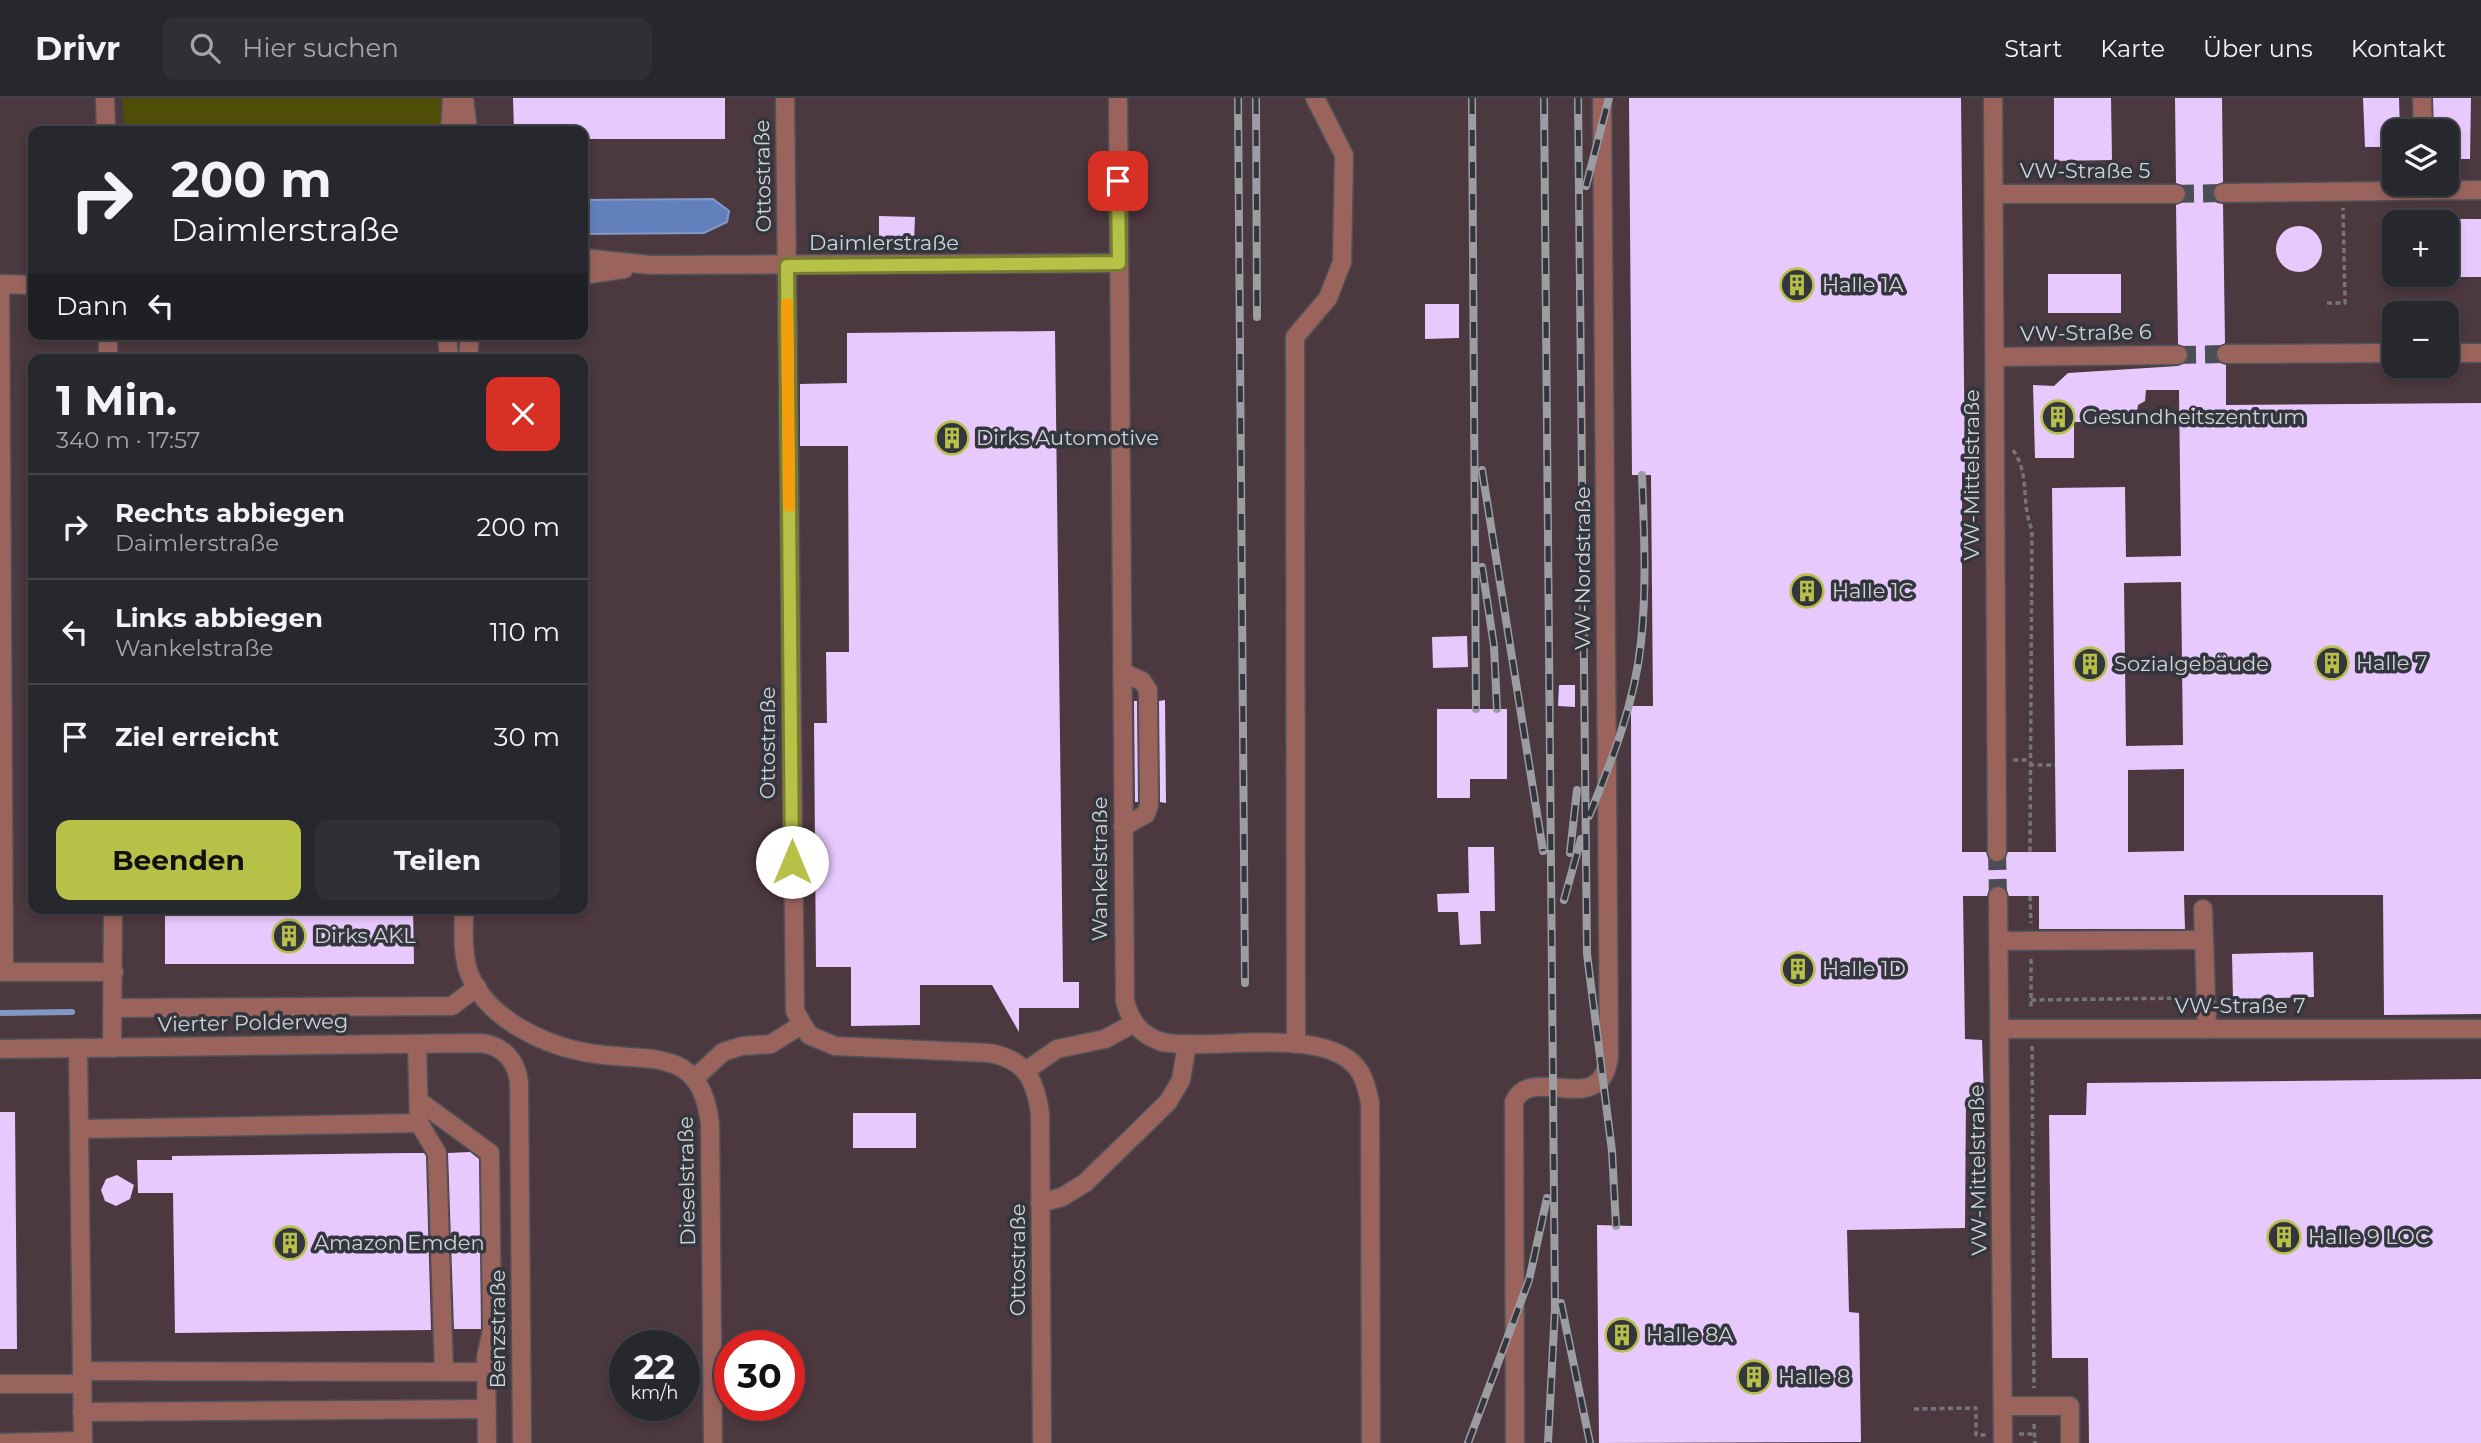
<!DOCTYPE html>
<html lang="de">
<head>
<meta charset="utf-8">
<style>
  :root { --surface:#27282e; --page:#2f3036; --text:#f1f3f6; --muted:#a4a6aa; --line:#43444a; --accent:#b7c148 }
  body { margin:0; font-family:Montserrat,sans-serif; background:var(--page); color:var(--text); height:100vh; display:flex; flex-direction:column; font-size:26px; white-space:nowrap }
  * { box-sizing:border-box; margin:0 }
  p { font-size:23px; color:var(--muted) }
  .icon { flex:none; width:38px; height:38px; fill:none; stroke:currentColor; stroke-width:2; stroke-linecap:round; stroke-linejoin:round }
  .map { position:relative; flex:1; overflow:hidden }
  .side { position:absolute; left:28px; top:256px; width:560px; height:560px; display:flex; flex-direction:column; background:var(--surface); border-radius:14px; box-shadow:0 4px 10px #0003,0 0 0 2px var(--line) }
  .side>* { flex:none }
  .guide { position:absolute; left:28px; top:28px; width:560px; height:214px; border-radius:14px; box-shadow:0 4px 10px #0003,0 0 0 2px var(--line); background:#27282e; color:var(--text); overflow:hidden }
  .controls { position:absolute; left:2382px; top:21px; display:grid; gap:14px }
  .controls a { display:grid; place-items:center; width:77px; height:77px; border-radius:14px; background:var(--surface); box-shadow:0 4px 10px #0003,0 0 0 2px var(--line); font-size:35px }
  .speed { position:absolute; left:609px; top:1232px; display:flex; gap:14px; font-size:35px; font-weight:700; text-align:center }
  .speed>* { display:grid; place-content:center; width:91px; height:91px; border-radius:50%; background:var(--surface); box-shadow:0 4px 10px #0003,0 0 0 2px var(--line); line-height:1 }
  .speed small { font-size:18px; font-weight:400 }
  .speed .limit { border:10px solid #d22; background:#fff; color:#111 }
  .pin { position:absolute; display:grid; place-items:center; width:60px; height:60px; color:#fff; margin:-30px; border-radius:14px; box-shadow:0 4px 10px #0006 }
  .me { position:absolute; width:77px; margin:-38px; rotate:0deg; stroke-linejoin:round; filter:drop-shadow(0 0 5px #0008) }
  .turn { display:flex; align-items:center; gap:24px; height:147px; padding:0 28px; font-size:32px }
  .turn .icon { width:91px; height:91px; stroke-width:2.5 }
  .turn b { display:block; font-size:49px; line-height:60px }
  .then { display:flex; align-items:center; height:66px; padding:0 28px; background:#0003; gap:14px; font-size:26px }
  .round { display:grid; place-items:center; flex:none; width:74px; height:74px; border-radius:14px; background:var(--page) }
  .head { display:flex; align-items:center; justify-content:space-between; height:119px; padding:0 28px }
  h1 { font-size:42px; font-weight:700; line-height:52px }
  .primary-button { display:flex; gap:14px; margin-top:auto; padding:14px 28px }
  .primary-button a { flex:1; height:80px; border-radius:14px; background:var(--accent); color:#111; font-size:28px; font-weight:700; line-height:80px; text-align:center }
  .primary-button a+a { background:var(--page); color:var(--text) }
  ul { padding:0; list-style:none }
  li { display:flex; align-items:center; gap:21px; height:105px; padding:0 28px; border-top:2px solid var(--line) }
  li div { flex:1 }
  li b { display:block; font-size:26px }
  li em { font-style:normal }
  header { display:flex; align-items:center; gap:42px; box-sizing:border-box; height:98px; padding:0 35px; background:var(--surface); border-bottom:2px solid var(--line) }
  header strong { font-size:33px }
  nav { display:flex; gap:38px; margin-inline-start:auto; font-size:24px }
  .search { width:490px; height:63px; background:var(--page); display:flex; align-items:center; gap:18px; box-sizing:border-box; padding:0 24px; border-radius:14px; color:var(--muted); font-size:26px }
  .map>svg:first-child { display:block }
  .industrial { fill:#4c383f; fill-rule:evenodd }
  .green { fill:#4e4e08 }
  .water { fill:#6180bc; stroke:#8399c5; stroke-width:2 }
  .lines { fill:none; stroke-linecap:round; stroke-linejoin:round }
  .stream { stroke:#8399c5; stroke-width:6 }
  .building { fill:#e8c9fe; fill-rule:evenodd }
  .minor-tunnel { stroke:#4c4e55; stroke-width:18; stroke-dasharray:18 9; stroke-linecap:butt }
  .minor-casing { stroke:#50525a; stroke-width:21 }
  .path { stroke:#75767d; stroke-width:3.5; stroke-dasharray:5 3.5; stroke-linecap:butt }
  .minor { stroke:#9a645d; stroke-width:18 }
  .rail-casing { stroke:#9b9da3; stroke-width:8 }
  .rail { stroke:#34363e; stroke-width:5; stroke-dasharray:16; stroke-linecap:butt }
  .route-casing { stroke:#777d2f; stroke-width:18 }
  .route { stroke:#b7c148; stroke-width:12 }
  .slow { stroke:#f59e0b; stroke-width:12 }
  .labels { text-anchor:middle; stroke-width:7; stroke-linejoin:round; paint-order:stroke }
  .street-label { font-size:21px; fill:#d2d3d9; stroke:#34363e }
  .poi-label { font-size:21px; fill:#d2d3d9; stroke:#34363e; text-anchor:start }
</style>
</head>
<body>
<header>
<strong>Drivr</strong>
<div class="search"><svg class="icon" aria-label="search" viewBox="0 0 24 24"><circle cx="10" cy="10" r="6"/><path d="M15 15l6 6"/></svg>Hier suchen</div>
<nav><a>Start</a><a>Karte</a><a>Über uns</a><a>Kontakt</a></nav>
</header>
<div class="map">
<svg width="2481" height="1345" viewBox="0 0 2481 1345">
  <rect width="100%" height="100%" fill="#34363e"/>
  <path class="industrial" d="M0 0H2481V1345H0ZM33 33H583V236H33ZM2394 33H2446V86H2394ZM2394 124H2446V177H2394ZM2394 215H2446V268H2394ZM33 261H583V810H33ZM625 1248H684V1307H625ZM730 1248H789V1307H730Z"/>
  <polygon class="green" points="123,0 441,0 441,33 124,33"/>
  <polygon class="water" points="713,101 729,113 727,124 704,135 583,136 583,102"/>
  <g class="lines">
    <polyline class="stream" points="0,915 72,914"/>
  </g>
  <g class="building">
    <polygon points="513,0 725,0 725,41 583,41 583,33 514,33"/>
    <path d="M1629 0H1961L1965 375 1962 374V754H1986L1988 760 1996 765 2003 763 2008 754H2056L2052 390 2125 389 2126 459 2181 458 2179 292H2146L2145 303 2138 307 2137 314 2082 313V324H2074V360H2035L2033 287 2054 288 2068 275 2178 268 2188 262 2187 251 2178 246 2176 107 2185 102 2187 95 2182 87 2176 85 2175 0H2222L2223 84 2213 89 2212 96 2217 105 2223 106 2225 245 2217 250 2215 257 2220 265 2226 267V307L2481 305V916L2384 917 2383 797H2184L2185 831H2039V798H2009L2004 789 1997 787 1989 792 1987 798H1963L1965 941 1982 942 1984 1000H1966L1965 1130 1847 1132 1849 1214 1859 1215 1861 1344 1599 1345 1597 1127 1632 1128 1631 608H1653L1651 377H1632ZM2181 484 2183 647 2126 648 2124 485ZM2184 671V753L2128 754V672Z"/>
    <polygon points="2054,0 2111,0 2112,62 2054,63"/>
    <polygon points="2363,0 2399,0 2400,33 2394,33 2394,49 2365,49"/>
    <polygon points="2433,0 2471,0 2470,61 2446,61 2446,33 2434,33"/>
    <polygon points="879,118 915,119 914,144 879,144"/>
    <polygon points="2446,121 2481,121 2481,179 2453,179 2453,156 2446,156"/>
    <circle cx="2299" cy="151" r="23"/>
    <rect x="2048" y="176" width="73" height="39"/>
    <polygon points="1425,206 1459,206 1459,240 1425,241"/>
    <polygon points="1055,233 1063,884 1079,884 1079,910 1019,910 1019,934 992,887 920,887 920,927 851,928 851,869 816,869 814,625 827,625 826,554 849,554 848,348 800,348 800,286 847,285 847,235"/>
    <polygon points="1467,538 1468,569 1433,570 1432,539"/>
    <polygon points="1559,587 1575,587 1575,609 1558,608"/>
    <polygon points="1165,602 1166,705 1160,704 1159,603"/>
    <polygon points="1134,603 1137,603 1138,704 1135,704"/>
    <polygon points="1437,611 1507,611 1507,681 1470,681 1470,700 1437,700"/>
    <polygon points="1468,749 1494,749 1495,813 1480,813 1481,846 1460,847 1458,814 1438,814 1437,796 1469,795"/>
    <polygon points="165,810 413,810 414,866 165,866"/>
    <polygon points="2313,854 2314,899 2233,901 2232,856"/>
    <polygon points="2481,981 2481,1345 2089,1345 2088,1260 2052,1260 2049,1017 2086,1017 2087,985"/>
    <polygon points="0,1014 15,1014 17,1251 0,1251"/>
    <rect x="853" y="1015" width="63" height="35"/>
    <polygon points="470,1054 479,1061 481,1231 454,1231 448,1055"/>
    <polygon points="406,1055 424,1055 426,1058 431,1232 175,1235 173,1095 138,1095 137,1062 172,1062 172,1058"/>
    <polygon points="117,1077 134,1087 130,1101 116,1108 105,1103 101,1092 106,1081"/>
  </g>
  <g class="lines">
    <g class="minor-tunnel">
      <polyline points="2176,96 2223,95"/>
      <polyline points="2178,257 2226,256"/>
      <polyline points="1997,754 1998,798"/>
    </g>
    <defs>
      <g id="minor">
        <polyline points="105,0 106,33"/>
        <polyline points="464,0 468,33"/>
        <path d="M785 0 795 913 809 937 835 948 989 955C1025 961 1035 981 1040 1015L1042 1345"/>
        <path d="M1118 0 1125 903C1131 925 1141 937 1162 944 1213 954 1330 925 1360 974 1366 984 1368 995 1370 1005L1371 1345"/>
        <polyline points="1993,0 1997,754"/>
        <polyline points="2422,0 2423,33"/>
        <polyline points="450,33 452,0"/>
        <polyline points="2223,95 2481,92"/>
        <polyline points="1994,96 2176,96"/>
        <polyline points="583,160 650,167 1119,165"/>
        <polyline points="583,177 624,171"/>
        <polyline points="0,186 4,874"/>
        <polyline points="0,186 33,187"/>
        <polyline points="108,236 108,261"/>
        <polyline points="447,236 449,261"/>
        <polyline points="2446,255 2481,255"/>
        <polyline points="2226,256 2394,255"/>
        <polyline points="1995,259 2178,257"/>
        <polyline points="468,261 470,236"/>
        <polyline points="1122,574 1142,583 1148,592 1149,707 1146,716 1123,729"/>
        <polyline points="1998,798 2003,1345"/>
        <path d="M464 810C464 829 462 850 467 869 483 923 553 952 604 957 628 960 662 958 682 970 702 983 707 1004 710 1025L713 1345"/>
        <polyline points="2203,811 2207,931"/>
        <polyline points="1998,843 2204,842"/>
        <polyline points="0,874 114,874"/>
        <polyline points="114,910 452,908 477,889"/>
        <polyline points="1999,931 2481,931"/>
        <polyline points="1296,946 1295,239 1328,200 1342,164 1344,57 1315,0"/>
        <polyline points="78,950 83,1345"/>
        <polyline points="112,950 113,810"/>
        <path d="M0 951 481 945C504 948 516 962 519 984L522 1345"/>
        <polyline points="1027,972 1057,951 1105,941 1134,925"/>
        <polyline points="695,980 723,954 742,948 771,946 801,927"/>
        <polyline points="419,1003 490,1055 492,1232 486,1259 487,1345"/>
        <polyline points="419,1025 437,1055 444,1274"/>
        <polyline points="81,1031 419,1025 417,946"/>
        <polyline points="1040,1105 1062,1099 1085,1085 1168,1004 1181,982 1187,946"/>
        <polyline points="82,1273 486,1274"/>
        <polyline points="0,1286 82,1286"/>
        <polyline points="2003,1308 2070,1308 2070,1345"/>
        <polyline points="82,1314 487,1311"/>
        <polyline points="0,1345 83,1343"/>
        <path d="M1515 1345 1514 1004C1531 964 1602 1023 1609 958L1602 0"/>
      </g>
    </defs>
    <use href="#minor" class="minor-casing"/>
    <g class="path">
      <polyline points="2327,205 2345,205 2343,110"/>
      <path d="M2013 352C2031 378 2020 403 2032 432L2030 754"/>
      <polyline points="2013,662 2030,662"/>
      <polyline points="2029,667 2055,667"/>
      <polyline points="2030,798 2031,825"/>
      <polyline points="2031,861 2031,912"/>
      <polyline points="2031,902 2190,900"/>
      <polyline points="2032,948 2034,1290"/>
      <polyline points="1914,1311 1976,1310 1976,1337 1987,1337"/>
      <polyline points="2034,1326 2035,1345"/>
      <polyline points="2019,1336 2034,1336"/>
    </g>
    <use href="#minor" class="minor"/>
    <defs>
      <g id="rail">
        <polyline points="1238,0 1245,885"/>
        <polyline points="1256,0 1257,219"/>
        <polyline points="1472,0 1476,611"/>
        <polyline points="1544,0 1555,1210 1548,1345"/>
        <polyline points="1578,0 1587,856 1612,1053 1616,1128"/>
        <polyline points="1586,88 1609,0"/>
        <polyline points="1482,372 1543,753"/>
        <polyline points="1482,469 1494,548 1497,611"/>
        <path d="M1589 718C1612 662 1635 605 1641 544 1647 488 1644 433 1642 377"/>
        <polyline points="1570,755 1577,692"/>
        <polyline points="1564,802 1581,741"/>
        <polyline points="1561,1205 1590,1345"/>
        <polyline points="1468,1345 1529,1182 1547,1100"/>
      </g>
    </defs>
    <use href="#rail" class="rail-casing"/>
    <use href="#rail" class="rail"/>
  </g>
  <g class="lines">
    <defs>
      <polyline id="route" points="792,764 787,168 1119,165 1118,83"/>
    </defs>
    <use href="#route" class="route-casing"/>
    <use href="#route" class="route"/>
    <polyline class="slow" points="787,206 789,408"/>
  </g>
  <defs>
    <symbol id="building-ring" viewBox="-11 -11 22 22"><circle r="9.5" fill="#34363e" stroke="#b7c148" stroke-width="1.5"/><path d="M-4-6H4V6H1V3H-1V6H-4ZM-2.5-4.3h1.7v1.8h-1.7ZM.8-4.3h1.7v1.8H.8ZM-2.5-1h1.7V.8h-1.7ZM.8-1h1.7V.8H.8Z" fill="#b7c148"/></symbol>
  </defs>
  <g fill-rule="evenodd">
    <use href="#building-ring" x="1778" y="168" width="38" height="38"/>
    <use href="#building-ring" x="2039" y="300" width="38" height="38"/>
    <use href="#building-ring" x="933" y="321" width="38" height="38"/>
    <use href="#building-ring" x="1788" y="474" width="38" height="38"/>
    <use href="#building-ring" x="2313" y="546" width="38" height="38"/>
    <use href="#building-ring" x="2071" y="547" width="38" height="38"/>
    <use href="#building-ring" x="270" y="819" width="38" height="38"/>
    <use href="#building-ring" x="1779" y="852" width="38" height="38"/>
    <use href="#building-ring" x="2265" y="1120" width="38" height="38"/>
    <use href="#building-ring" x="271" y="1126" width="38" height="38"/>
    <use href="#building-ring" x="1603" y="1218" width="38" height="38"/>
    <use href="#building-ring" x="1735" y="1260" width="38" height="38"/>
  </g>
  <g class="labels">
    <g class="street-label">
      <text x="2085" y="80">VW-Straße 5</text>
      <text transform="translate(763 78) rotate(-91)" y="7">Ottostraße</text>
      <text x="884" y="152">Daimlerstraße</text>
      <text transform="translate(2086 235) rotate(-1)" y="7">VW-Straße 6</text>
      <text transform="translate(1972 377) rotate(-90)" y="7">VW-Mittelstraße</text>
      <text transform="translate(1583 470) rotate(-90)" y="7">VW-Nordstraße</text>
      <text transform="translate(768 645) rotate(-90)" y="7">Ottostraße</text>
      <text transform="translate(1100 771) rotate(-90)" y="7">Wankelstraße</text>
      <text x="2240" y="915">VW-Straße 7</text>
      <text transform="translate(253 925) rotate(-1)" y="7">Vierter Polderweg</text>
      <text transform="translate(1978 1072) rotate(-91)" y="7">VW-Mittelstraße</text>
      <text transform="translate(687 1083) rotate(-91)" y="7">Dieselstraße</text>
      <text transform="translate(1018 1162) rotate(-90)" y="7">Ottostraße</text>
      <text transform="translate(498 1231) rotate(-90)" y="7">Benzstraße</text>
    </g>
    <g class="poi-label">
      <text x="1822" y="194">Halle 1A</text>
      <text x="2082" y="326">Gesundheitszentrum</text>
      <text x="976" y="347">Dirks Automotive</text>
      <text x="1832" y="500">Halle 1C</text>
      <text x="2356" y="572">Halle 7</text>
      <text x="2114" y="573">Sozialgebäude</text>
      <text x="314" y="845">Dirks AKL</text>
      <text x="1822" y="878">Halle 1D</text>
      <text x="2308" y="1146">Halle 9 LOC</text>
      <text x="314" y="1152">Amazon Emden</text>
      <text x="1646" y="1244">Halle 8A</text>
      <text x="1778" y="1286">Halle 8</text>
    </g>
  </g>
</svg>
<div class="controls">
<a><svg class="icon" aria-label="layers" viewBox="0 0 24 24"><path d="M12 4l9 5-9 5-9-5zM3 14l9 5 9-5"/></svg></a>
<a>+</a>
<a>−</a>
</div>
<div class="speed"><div>22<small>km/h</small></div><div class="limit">30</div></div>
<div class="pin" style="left:1118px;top:83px;background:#d93025"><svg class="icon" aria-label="arrive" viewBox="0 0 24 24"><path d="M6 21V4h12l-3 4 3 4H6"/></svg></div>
<svg class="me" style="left:792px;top:764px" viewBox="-20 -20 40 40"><circle r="19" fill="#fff"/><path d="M0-13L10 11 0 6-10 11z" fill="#b7c148"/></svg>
<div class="guide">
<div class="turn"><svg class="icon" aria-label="right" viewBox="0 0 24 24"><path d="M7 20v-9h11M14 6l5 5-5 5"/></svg><div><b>200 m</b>Daimlerstraße</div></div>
<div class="then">Dann<svg class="icon" aria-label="left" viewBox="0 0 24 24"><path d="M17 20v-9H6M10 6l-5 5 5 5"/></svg></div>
</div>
<section class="side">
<div class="head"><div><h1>1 Min.</h1><p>340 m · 17:57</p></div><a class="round" style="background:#d93025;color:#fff"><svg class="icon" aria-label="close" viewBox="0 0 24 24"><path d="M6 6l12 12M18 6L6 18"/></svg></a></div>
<ul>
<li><svg class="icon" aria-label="right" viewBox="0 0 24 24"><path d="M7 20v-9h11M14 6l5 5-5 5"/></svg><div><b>Rechts abbiegen</b><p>Daimlerstraße</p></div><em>200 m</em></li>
<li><svg class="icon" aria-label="left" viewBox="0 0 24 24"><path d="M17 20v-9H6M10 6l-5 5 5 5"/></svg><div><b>Links abbiegen</b><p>Wankelstraße</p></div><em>110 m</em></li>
<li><svg class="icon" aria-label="arrive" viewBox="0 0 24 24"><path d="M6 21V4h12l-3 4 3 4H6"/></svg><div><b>Ziel erreicht</b></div><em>30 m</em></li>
</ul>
<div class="primary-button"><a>Beenden</a><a>Teilen</a></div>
</section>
</div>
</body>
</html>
